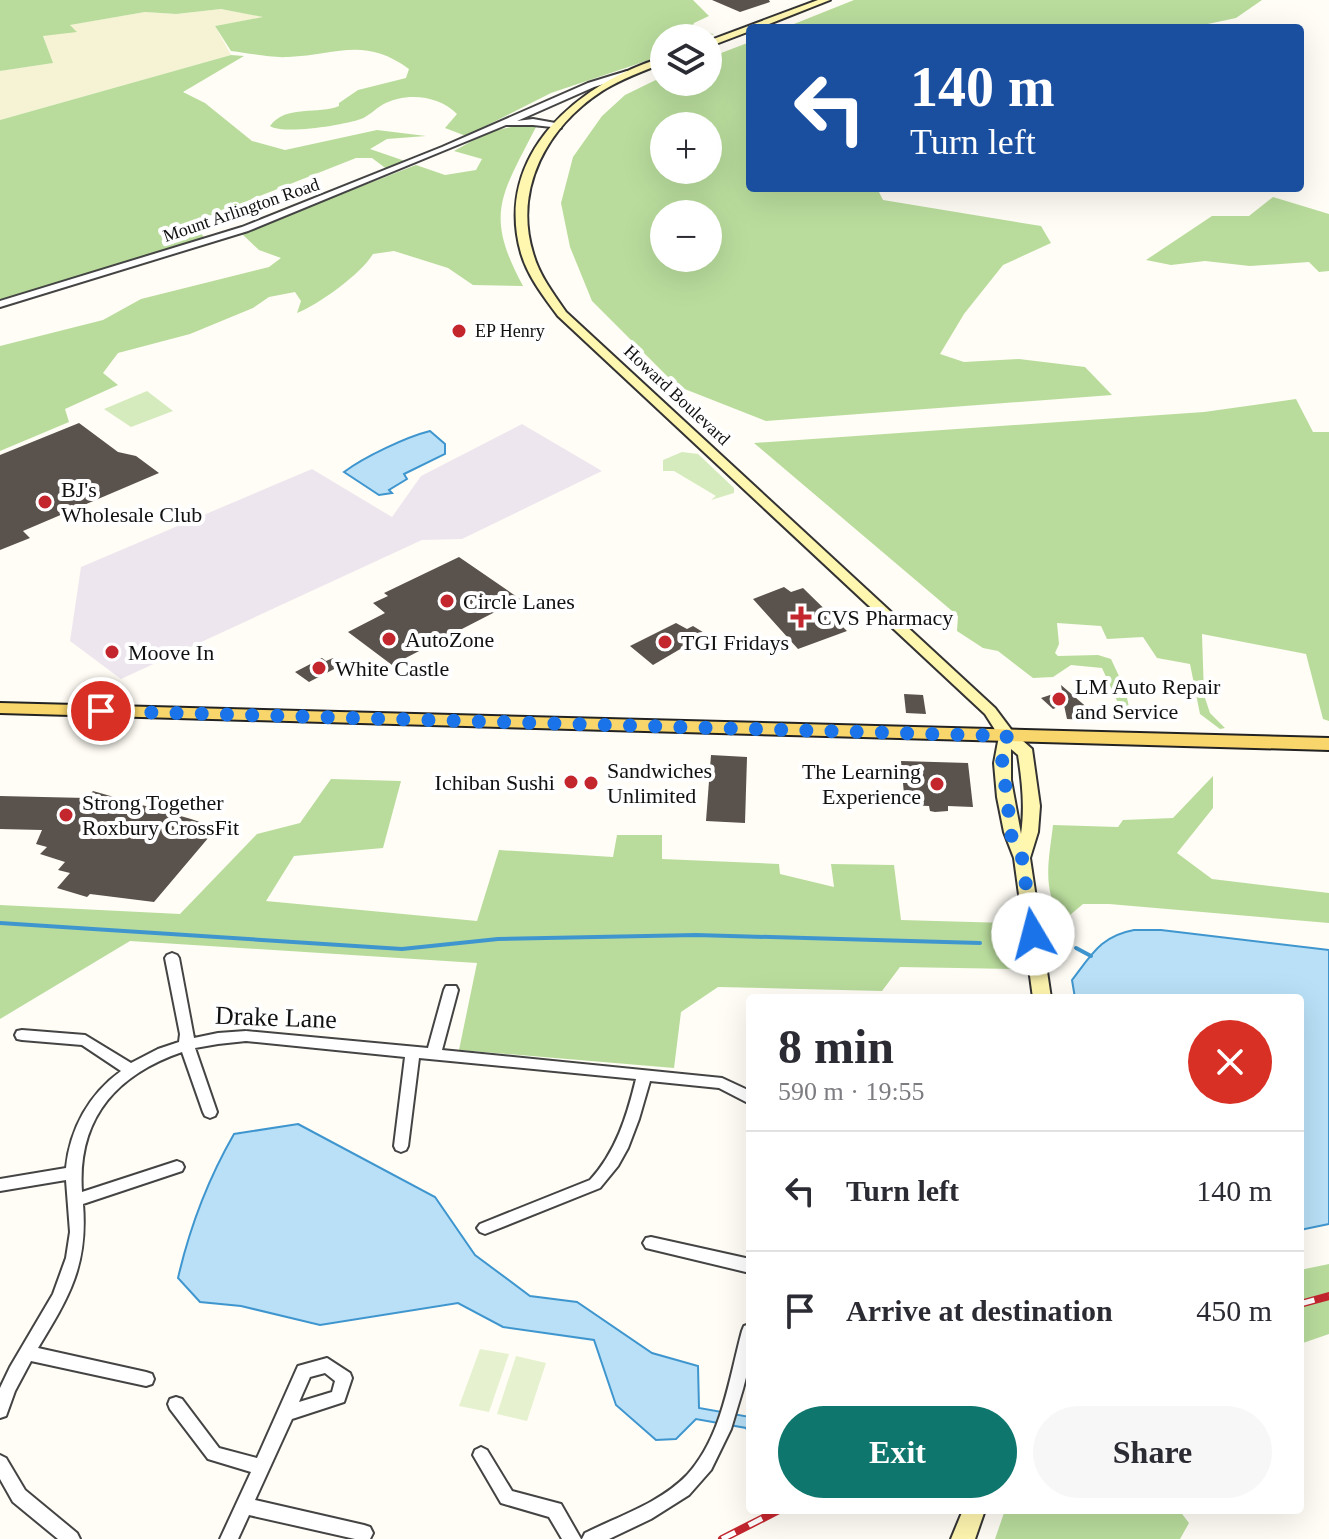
<!DOCTYPE html>
<html lang="en">
<head>
<meta charset="utf-8">
<style>
  :root { --surface:#fff; --page:#f7f7f7; --text:#2b2b33; --muted:#7c7c81; --line:#e1e1e2; --accent:#0f766e }
  body { margin:0; font-family:Georgia,serif; background:var(--page); color:var(--text); height:100vh; display:flex; flex-direction:column; font-size:30px; white-space:nowrap }
  * { box-sizing:border-box; margin:0 }
  p { font-size:26px; color:var(--muted) }
  .icon { flex:none; width:44px; height:44px; fill:none; stroke:currentColor; stroke-width:2; stroke-linecap:round; stroke-linejoin:round }
  .map { position:relative; flex:1; overflow:hidden }
  .drawer { position:absolute; left:746px; top:994px; width:558px; height:520px; display:flex; flex-direction:column; background:var(--surface); border-radius:8px; box-shadow:0 8px 32px #0002 }
  .drawer>* { flex:none }
  .guide { position:absolute; left:746px; top:24px; width:558px; height:168px; border-radius:8px; box-shadow:0 8px 32px #0002; background:#1a4fa0; color:#fff; overflow:hidden }
  .controls { position:absolute; left:650px; top:24px; display:grid; gap:16px }
  .controls a { display:grid; place-items:center; width:72px; height:72px; border-radius:50%; background:var(--surface); box-shadow:0 8px 32px #0002; font-size:40px }
  .pin { position:absolute; display:grid; place-items:center; width:68px; height:68px; color:#fff; margin:-34px; border:4px solid #fff; border-radius:50%; box-shadow:0 2px 8px #0007 }
  .me { position:absolute; width:88px; margin:-44px; rotate:352deg; stroke-linejoin:round; filter:drop-shadow(0 0 6px #0008) }
  .turn { display:flex; align-items:center; gap:28px; height:168px; padding:0 32px; font-size:36px }
  .turn .icon { width:104px; height:104px; stroke-width:2.5 }
  .turn b { display:block; font-size:56px; line-height:68px }
  .round { display:grid; place-items:center; flex:none; width:84px; height:84px; border-radius:42px; background:var(--page) }
  .headline { display:flex; align-items:center; justify-content:space-between; height:136px; padding:0 32px }
  h1 { font-size:48px; font-weight:700; line-height:60px }
  .primary-button { display:flex; gap:16px; margin-top:auto; padding:16px 32px }
  .primary-button a { flex:1; height:92px; border-radius:48px; background:var(--accent); color:#fff; font-size:32px; font-weight:700; line-height:92px; text-align:center }
  .primary-button a+a { background:var(--page); color:var(--text) }
  ul { padding:0; list-style:none }
  li { display:flex; align-items:center; gap:24px; height:120px; padding:0 32px; border-top:2px solid var(--line) }
  li div { flex:1 }
  li b { display:block; font-size:30px }
  li em { font-style:normal }
  .map>svg:first-child { display:block }
  .industrial { fill:#eee6ef }
  .farmland { fill:#f6f3d4 }
  .green { fill:#d5ebbd }
  .forest { fill:#b9dc9c; fill-rule:evenodd }
  .pitch { fill:#e6f2cf }
  .water { fill:#b9e0f7; stroke:#3f96cf; stroke-width:2 }
  .lines { fill:none; stroke-linecap:round; stroke-linejoin:round }
  .stream { stroke:#3f96cf; stroke-width:4 }
  .building { fill:#5a524d }
  .minor-casing { stroke:#444; stroke-width:4 }
  .tertiary-casing { stroke:#444; stroke-width:4 }
  .secondary-casing { stroke:#333; stroke-width:4 }
  .primary-casing { stroke:#222; stroke-width:4 }
  .minor { fill:#fff; fill-rule:evenodd }
  .tertiary { fill:#fff; fill-rule:evenodd }
  .secondary { fill:#fff6b0; fill-rule:evenodd }
  .primary { fill:#f9d66b; fill-rule:evenodd }
  .rail-casing { stroke:#c4262e; stroke-width:8 }
  .rail { stroke:#fff; stroke-width:5; stroke-dasharray:15; stroke-linecap:butt }
  .route { stroke:#1a73e8; stroke-width:14; stroke-dasharray:0 25.2 }
  .poi-dot { fill:#c4262e; stroke:#fff; stroke-width:3 }
  .labels { text-anchor:middle; stroke-width:8; stroke-linejoin:round; paint-order:stroke }
  .far-street-label { font-size:18px; fill:#111; stroke:#fff }
  .far-poi-label { font-size:18px; fill:#111; stroke:#fff; text-anchor:start }
  .poi-label { font-size:22px; fill:#111; stroke:#fff; text-anchor:start }
  .near-street-label { font-size:26px; fill:#111; stroke:#fff }
</style>
</head>
<body>
<div class="map">
<svg width="1329" height="1539" viewBox="0 0 1329 1539">
  <rect width="100%" height="100%" fill="#fffdf5"/>
  <polygon class="industrial" points="522,424 602,471 462,539 422,540 121,679 70,641 81,567 312,469 392,517 421,476"/>
  <polygon class="farmland" points="221,9 265,17 215,26 231,55 0,120 0,71 52,63 43,35 76,31 69,25 145,12 176,14"/>
  <g class="green">
    <polygon points="147,391 173,411 131,427 104,409"/>
    <polygon points="682,452 698,454 734,488 734,493 711,500 716,496 674,471 663,471 663,460"/>
  </g>
  <g class="forest">
    <path d="M0 0H693L709 16 694 23 691 31 714 34 705 38H664V55L551 93 466 136 445 128 457 114C438 95 406 92 382 105 375 109 369 116 361 119 344 125 284 135 270 126 286 104 319 115 339 106V103L358 90 406 78 409 69C364 36 337 55 288 57 270 58 249 53 231 51L215 26 263 17 221 9 176 14 145 12 70 25 77 32 43 36 53 63 0 71Z"/>
    <polygon points="854,0 1262,0 1236,18 1189,28 784,28"/>
    <path d="M750 42V188H877L883 200 1041 226 1051 243 1003 265 964 314 940 354 964 362 1019 359 1085 367 1112 395 766 421 677 386 592 301 570 247 561 203 573 157 602 116 625 95 664 76V82H708V58ZM664 126H708V170H664ZM664 214H708V258H664Z"/>
    <polygon points="231,55 244,56 183,92 205,103 252,141 285,150 377,130 426,136 387,139 370,149 405,161 388,170 372,158 356,158 191,223 205,238 0,300 0,120"/>
    <path d="M520 125 536 127C501 196 484 214 523 286L473 285 448 268 394 251 373 254C361 274 318 305 297 313L301 301 295 292 269 297 253 308 190 334 118 353 103 373 118 385 65 409 69 422 0 451V346L103 320 141 299 269 267 281 258 259 250 241 233 416 165 445 175 476 170 482 159 454 151 488 132Z"/>
    <polygon points="1273,197 1329,214 1329,271 1319,272 1309,262 1250,266 1205,261 1171,265 1146,260 1212,216 1249,216"/>
    <polygon points="1296,399 1313,432 1329,432 1329,721 1323,719 1306,654 1202,634 1204,695 1210,713 1225,728 1220,729 1200,714 1190,664 1157,658 1143,637 1107,639 1101,626 1057,623 1059,644 1055,653 1058,656 1098,655 1111,659 1125,689 1131,716 1124,716 1102,668 1071,665 1053,677 1033,678 998,651 983,648 957,631 958,616 754,443 1204,412"/>
    <path d="M1213 776V808L1177 853 1212 879 1329 893V923L1109 904H1083L1063 921C1041 890 1049 861 1053 825L1118 827 1123 820 1173 818Z"/>
    <polygon points="331,779 401,781 383,848 294,856 266,901 477,921 499,850 613,857 617,835 662,835 662,859 779,864 780,874 834,887 831,864 894,865 901,920 1007,923 1014,969 900,967 882,991 718,987 681,1012 674,1068 459,1050 477,963 130,941 0,1019 0,905 180,914 257,834 300,823"/>
    <polygon points="1329,1264 1329,1334 1300,1344 1300,1270"/>
    <polygon points="1005,1510 1179,1510 1189,1523 1180,1539 995,1539"/>
  </g>
  <g class="pitch">
    <polygon points="480,1349 509,1354 489,1412 459,1406"/>
    <polygon points="516,1356 546,1363 527,1421 497,1414"/>
  </g>
  <g class="water">
    <path d="M430 431 445 444V454L404 474 407 479 389 490 392 493 379 495 344 472C364 457 406 437 430 431Z"/>
    <path d="M1134 930H1161L1329 950V1224L1300 1230V998H1075L1072 980C1092 954 1101 936 1134 930Z"/>
    <path d="M298 1124 435 1197 475 1255 530 1296 577 1302 652 1353 698 1366 699 1408 750 1417V1436L746 1428 696 1419 676 1439 656 1440 616 1405 594 1340 503 1327 458 1303 320 1325 241 1306 200 1302 178 1278C190 1226 207 1181 234 1134Z"/>
  </g>
  <g class="lines">
    <g class="stream">
      <polyline points="0,923 402,949 498,939 696,935 980,943"/>
      <polyline points="1076,948 1091,956"/>
    </g>
  </g>
  <g class="building">
    <polygon points="712,0 769,0 770,2 740,12"/>
    <polygon points="79,423 118,452 136,456 159,473 23,531 30,538 0,550 0,455"/>
    <polygon points="459,557 520,599 392,665 348,632 385,613 373,603 388,596 384,593"/>
    <polygon points="784,587 791,592 803,588 847,631 798,649 753,599"/>
    <polygon points="676,623 687,629 693,626 706,634 653,665 630,646"/>
    <polygon points="322,658 326,661 333,658 342,665 309,682 295,672"/>
    <polygon points="1061,685 1090,710 1092,720 1067,719 1064,705 1053,709 1041,698 1062,691"/>
    <polygon points="904,694 923,695 926,714 906,713"/>
    <polygon points="711,755 747,757 745,823 706,821"/>
    <polygon points="901,761 968,763 973,807 948,806 948,811 935,812 930,811 929,806 905,805"/>
    <polygon points="93,791 191,819 221,829 213,838 209,837 154,902 90,894 87,897 57,888 70,873 58,870 65,862 40,854 47,847 36,844 42,830 0,829 0,796 86,798"/>
  </g>
  <g class="lines">
    <defs>
      <g id="minor">
        <path d="M172 953 177 955 179 958 194 1038 218 1033 246 1031 428 1048 444 990 446 986H456L458 990 442 1050 722 1078 750 1091V1104L719 1088 650 1081 639 1119 628 1148 618 1166 600 1188 485 1234 480 1232 477 1228 480 1224 590 1180C616 1152 627 1116 636 1079L419 1058 408 1146 406 1150 401 1152 396 1150 394 1146 405 1057 246 1041 218 1044 195 1048 217 1112 215 1116 210 1118 205 1116 203 1112 182 1052C115 1075 77 1120 82 1192L177 1161 182 1163 184 1167 182 1171 83 1204C88 1266 69 1297 38 1348L146 1372 152 1374 154 1379 152 1384 146 1386 31 1361 15 1391 6 1416 0 1418V1388L10 1367 53 1294 66 1258 70 1232 66 1180 0 1191V1179L66 1168C70 1129 89 1094 121 1071L82 1045 22 1040 17 1039 15 1035 17 1031 22 1030 85 1035 131 1063 158 1049 179 1042 180 1034 165 958 167 955Z"/>
        <polygon points="651,1237 750,1259 750,1273 646,1248 643,1243 646,1238"/>
        <path d="M750 1324V1362L743 1389 731 1429 711 1470 689 1495 651 1519 609 1539H582L585 1533C619 1516 660 1503 687 1475 722 1437 729 1379 742 1331L744 1326Z"/>
        <path d="M327 1358 350 1373 352 1378 344 1402 292 1419 255 1500 364 1525 370 1527 373 1533 370 1539H355L249 1515 238 1539H220L251 1472 208 1459 170 1409 168 1404 170 1399 176 1397 182 1399 219 1448 257 1458 298 1366ZM325 1373 335 1381 332 1392 299 1402 310 1377Z"/>
        <polygon points="481,1447 487,1450 512,1491 561,1504 581,1539 562,1539 549,1517 501,1503 473,1455 475,1450"/>
        <polygon points="0,1455 6,1458 25,1490 77,1533 80,1539 58,1539 13,1502 0,1479"/>
      </g>
      <polygon id="tertiary" points="627,71 631,74 630,76 594,87 517,121 533,119 561,124 561,128 533,125 506,125 248,231 0,307 0,301 242,227 442,147 588,83"/>
      <g id="secondary">
        <polygon points="818,0 830,0 759,28 750,28 750,31 708,47 708,41"/>
        <path d="M664 57V63C643 71 621 79 602 91 548 126 513 188 533 253 539 275 553 293 566 312L995 708 1013 732 1032 749 1040 806 1038 832 1030 858 1051 998H1033L1014 858 1004 832 997 797 994 763 999 736 985 714 558 316C544 297 528 277 521 253 493 154 579 83 664 57ZM1011 749 1018 755C1022 781 1025 807 1021 834L1011 780Z"/>
        <polygon points="963,1510 985,1510 975,1539 951,1539"/>
      </g>
      <polygon id="primary" points="0,703 1329,738 1329,750 0,713"/>
    </defs>
    <use href="#minor" class="minor-casing"/>
    <use href="#tertiary" class="tertiary-casing"/>
    <use href="#secondary" class="secondary-casing"/>
    <use href="#primary" class="primary-casing"/>
    <use href="#minor" class="minor"/>
    <use href="#tertiary" class="tertiary"/>
    <use href="#secondary" class="secondary"/>
    <use href="#primary" class="primary"/>
    <defs>
      <g id="rail">
        <polyline points="1300,1304 1329,1296"/>
        <polyline points="722,1539 779,1510"/>
      </g>
    </defs>
    <use href="#rail" class="rail-casing"/>
    <use href="#rail" class="rail"/>
  </g>
  <g class="lines">
    <polyline class="route" points="101,711 1007,736 1001,751 1012,840 1022,858 1033,934"/>
  </g>
  <g class="poi-dot">
    <circle cx="459" cy="331" r="8"/>
    <circle cx="45" cy="502" r="8"/>
    <circle cx="447" cy="601" r="8"/>
    <path d="M797 605h8v8h8v8h-8v8h-8v-8h-8v-8h8z"/>
    <circle cx="389" cy="639" r="8"/>
    <circle cx="665" cy="642" r="8"/>
    <circle cx="112" cy="652" r="8"/>
    <circle cx="319" cy="668" r="8"/>
    <circle cx="1059" cy="699" r="8"/>
    <circle cx="571" cy="782" r="8"/>
    <circle cx="591" cy="783" r="8"/>
    <circle cx="937" cy="784" r="8"/>
    <circle cx="66" cy="815" r="8"/>
  </g>
  <g class="labels">
    <g class="far-street-label">
      <text transform="translate(241 210) rotate(-19)" y="6">Mount Arlington Road</text>
      <text transform="translate(677 395) rotate(43)" y="6">Howard Boulevard</text>
    </g>
    <g class="far-poi-label">
      <text x="475" y="337">EP Henry</text>
    </g>
    <g class="poi-label">
      <text x="61" y="497">BJ's<tspan x="61" dy="25">Wholesale Club</tspan></text>
      <text x="463" y="609">Circle Lanes</text>
      <text x="817" y="625">CVS Pharmacy</text>
      <text x="405" y="647">AutoZone</text>
      <text x="681" y="650">TGI Fridays</text>
      <text x="128" y="660">Moove In</text>
      <text x="335" y="676">White Castle</text>
      <text x="1075" y="694">LM Auto Repair<tspan x="1075" dy="25">and Service</tspan></text>
      <text x="607" y="778">Sandwiches<tspan x="607" dy="25">Unlimited</tspan></text>
      <text x="921" y="779" text-anchor="end">The Learning<tspan x="921" dy="25">Experience</tspan></text>
      <text x="555" y="790" text-anchor="end">Ichiban Sushi</text>
      <text x="82" y="810">Strong Together<tspan x="82" dy="25">Roxbury CrossFit</tspan></text>
    </g>
    <g class="near-street-label">
      <text transform="translate(276 1017) rotate(2)" y="9">Drake Lane</text>
    </g>
  </g>
</svg>
<div class="controls">
<a><svg class="icon" aria-label="layers" viewBox="0 0 24 24"><path d="M12 4l9 5-9 5-9-5zM3 14l9 5 9-5"/></svg></a>
<a>+</a>
<a>−</a>
</div>
<div class="pin" style="left:101px;top:711px;background:#d93025"><svg class="icon" aria-label="arrive" viewBox="0 0 24 24"><path d="M6 21V4h12l-3 4 3 4H6"/></svg></div>
<svg class="me" style="left:1033px;top:934px" viewBox="-20 -20 40 40"><circle r="19" fill="#fff"/><path d="M0-13L10 11 0 6-10 11z" fill="#1a73e8"/></svg>
<div class="guide">
<div class="turn"><svg class="icon" aria-label="left" viewBox="0 0 24 24"><path d="M17 20v-9H6M10 6l-5 5 5 5"/></svg><div><b>140 m</b>Turn left</div></div>
</div>
<section class="drawer">
<div class="headline"><div><h1>8 min</h1><p>590 m · 19:55</p></div><a class="round" style="background:#d93025;color:#fff"><svg class="icon" aria-label="close" viewBox="0 0 24 24"><path d="M6 6l12 12M18 6L6 18"/></svg></a></div>
<ul>
<li><svg class="icon" aria-label="left" viewBox="0 0 24 24"><path d="M17 20v-9H6M10 6l-5 5 5 5"/></svg><div><b>Turn left</b></div><em>140 m</em></li>
<li><svg class="icon" aria-label="arrive" viewBox="0 0 24 24"><path d="M6 21V4h12l-3 4 3 4H6"/></svg><div><b>Arrive at destination</b></div><em>450 m</em></li>
</ul>
<div class="primary-button"><a>Exit</a><a>Share</a></div>
</section>
</div>
</body>
</html>
